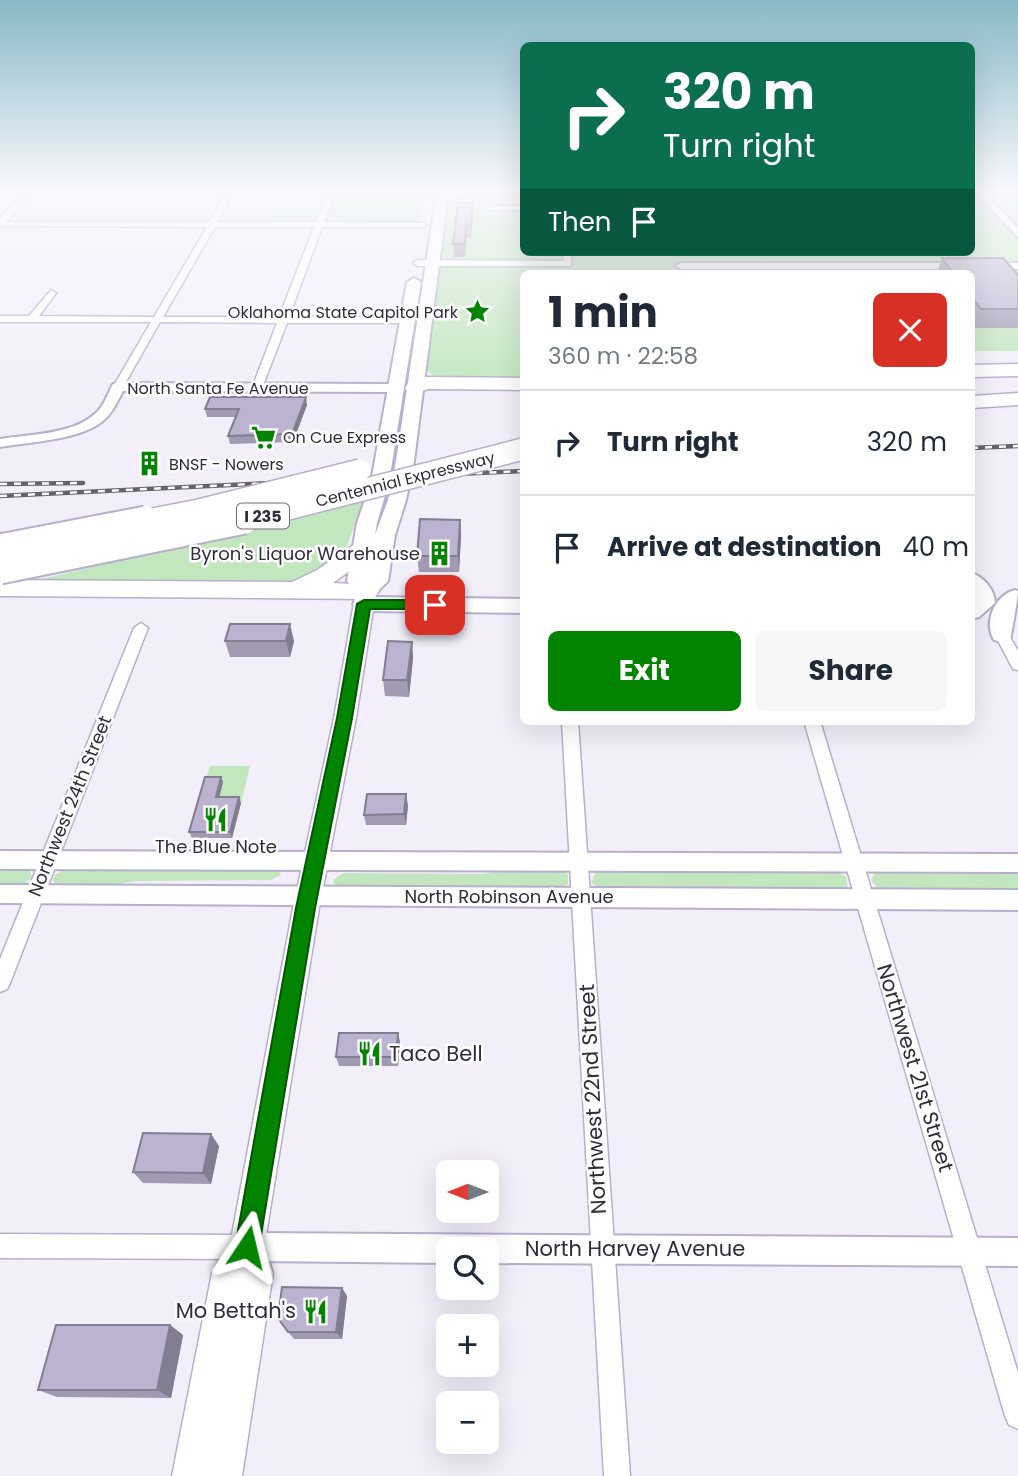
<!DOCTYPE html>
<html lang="en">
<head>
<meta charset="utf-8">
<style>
  :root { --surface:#fff; --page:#f6f6f7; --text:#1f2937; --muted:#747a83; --line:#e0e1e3; --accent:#038400 }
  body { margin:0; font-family:Poppins,sans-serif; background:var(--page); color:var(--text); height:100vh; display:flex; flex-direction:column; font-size:26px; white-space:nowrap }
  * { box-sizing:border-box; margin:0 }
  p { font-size:23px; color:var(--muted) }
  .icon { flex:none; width:38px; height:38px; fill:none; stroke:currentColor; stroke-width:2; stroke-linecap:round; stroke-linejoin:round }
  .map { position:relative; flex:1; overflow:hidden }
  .drawer { position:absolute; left:520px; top:270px; width:455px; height:455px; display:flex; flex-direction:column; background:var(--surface); border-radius:10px; box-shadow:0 7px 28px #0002 }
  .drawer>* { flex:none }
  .top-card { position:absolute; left:520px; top:42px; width:455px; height:214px; border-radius:10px; box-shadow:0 7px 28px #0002; background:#0b6e4f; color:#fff; overflow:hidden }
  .needle { width:46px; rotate:270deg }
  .fabs { position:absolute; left:436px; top:1160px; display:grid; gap:14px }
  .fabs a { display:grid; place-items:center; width:63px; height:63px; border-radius:10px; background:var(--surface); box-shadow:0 7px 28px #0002; font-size:35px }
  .pin { position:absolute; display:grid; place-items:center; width:60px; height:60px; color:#fff; margin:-30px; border-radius:14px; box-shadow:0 4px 10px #0006 }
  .me { position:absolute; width:77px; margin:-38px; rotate:10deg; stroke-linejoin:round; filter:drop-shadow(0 0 5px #0008) }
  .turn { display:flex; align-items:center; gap:24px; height:147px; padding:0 28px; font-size:32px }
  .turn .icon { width:91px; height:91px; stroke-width:2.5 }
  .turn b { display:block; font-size:49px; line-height:60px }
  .then { display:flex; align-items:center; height:66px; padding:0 28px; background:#0003; gap:14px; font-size:26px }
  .round { display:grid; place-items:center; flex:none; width:74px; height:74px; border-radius:10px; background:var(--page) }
  .head { display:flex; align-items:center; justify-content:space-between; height:119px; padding:0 28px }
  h1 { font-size:42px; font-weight:700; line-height:52px }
  .primary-button { display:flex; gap:14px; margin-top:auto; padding:14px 28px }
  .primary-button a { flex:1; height:80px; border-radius:10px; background:var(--accent); color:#fff; font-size:28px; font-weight:700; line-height:80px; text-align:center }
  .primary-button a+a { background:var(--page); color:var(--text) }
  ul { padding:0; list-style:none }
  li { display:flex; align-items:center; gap:21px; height:105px; padding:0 28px; border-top:2px solid var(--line) }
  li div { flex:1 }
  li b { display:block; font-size:26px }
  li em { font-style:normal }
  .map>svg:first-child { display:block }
  .green { fill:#c2e7be }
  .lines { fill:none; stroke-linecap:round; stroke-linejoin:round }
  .minor-casing { stroke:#b8afcc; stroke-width:3 }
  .tertiary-casing { stroke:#b8afcc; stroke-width:4 }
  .secondary-casing { stroke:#b8afcc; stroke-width:3 }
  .primary-casing { stroke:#b8afcc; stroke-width:4 }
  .motorway-casing { stroke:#b8afcc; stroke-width:3 }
  .minor { fill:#fff; fill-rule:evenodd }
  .tertiary { fill:#fff; fill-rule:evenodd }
  .secondary { fill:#fff; fill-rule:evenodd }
  .primary { fill:#fff; fill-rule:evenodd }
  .motorway { fill:#fff; fill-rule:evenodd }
  .rail-casing { stroke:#65626e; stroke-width:4.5 }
  .rail { stroke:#fefefe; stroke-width:2.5; stroke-dasharray:7; stroke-linecap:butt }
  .motorway-bridge-far1-casing { stroke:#b8afcc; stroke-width:24; stroke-linecap:butt }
  .motorway-bridge-casing { stroke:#b8afcc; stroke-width:31; stroke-linecap:butt }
  .motorway-bridge-far1 { stroke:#fff; stroke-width:21 }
  .motorway-bridge { stroke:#fff; stroke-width:27 }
  .wall { fill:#a19ab2 }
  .shaded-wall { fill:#837d91 }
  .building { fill:#bbb3cf; stroke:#837d91; stroke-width:2 }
  .route { fill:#038400; stroke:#025600; stroke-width:2 }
  .labels { text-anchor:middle; stroke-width:5; stroke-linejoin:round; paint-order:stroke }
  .far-poi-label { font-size:16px; fill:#302d38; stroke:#fefefe; text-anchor:start }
  .far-street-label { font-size:16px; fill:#302d38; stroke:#fefefe }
  .shield { fill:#fefefe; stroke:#6e6c73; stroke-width:2 }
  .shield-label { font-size:16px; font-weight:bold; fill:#302d38 }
  .poi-label { font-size:18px; fill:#302d38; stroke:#fefefe; text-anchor:end }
  .street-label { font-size:18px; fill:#302d38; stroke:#fefefe }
  .near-poi-label { font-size:21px; fill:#302d38; stroke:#fefefe; text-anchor:start }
  .near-street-label { font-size:21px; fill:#302d38; stroke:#fefefe }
</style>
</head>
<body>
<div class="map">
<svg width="1018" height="1476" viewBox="0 0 1018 1476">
  <rect width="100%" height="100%" fill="#f2effb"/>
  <g class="green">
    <polygon points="336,190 523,190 523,252 971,252 971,190 1018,190 1018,351 971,351 971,273 523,273 523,379 437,379 425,369 450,203 423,198 421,220 413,223 268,223 275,208 329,209"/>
    <polygon points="363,502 345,551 319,574 289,583 25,583"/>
    <polygon points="210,766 250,766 241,803 218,803 205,782"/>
    <polygon points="0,868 29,868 32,877 24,884 0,886"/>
    <polygon points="68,868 278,869 281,875 271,880 135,881 113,885 55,885 53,879 56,874"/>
    <polygon points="509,868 562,869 568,875 568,884 556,891 341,889 333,883 334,879 344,873 484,874"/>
    <polygon points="597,870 837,871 846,877 848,889 601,891 591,882"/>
    <polygon points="880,870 1018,870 1018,893 880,892 871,880 875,873"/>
  </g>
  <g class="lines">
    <defs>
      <g id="minor">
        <path d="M27 190H35L6 222H209L228 190H235L217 222H316L328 190H336L324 222 423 223 427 225 423 227H322L289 317H407L412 320 407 323H287L262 388 257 391 252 388 277 323 160 322 123 387 114 389 113 387 151 322H0V316H29L51 290 56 293 39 316 154 317 207 227 0 226V218ZM215 227H314L279 317H163Z"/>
        <polygon points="491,206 523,206 523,210 488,210"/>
        <polygon points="563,252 571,252 571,266 417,266 413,263 417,260 564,261"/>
        <polygon points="141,623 148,628 10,983 7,989 0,992 0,959 134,628"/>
        <polygon points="1002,630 1007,632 1018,651 1018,670 1013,669 995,635"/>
        <polygon points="562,721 578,721 630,1476 604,1476"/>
        <polygon points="804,721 820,721 1018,1373 1018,1429 1009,1425 1005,1416"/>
        <polygon points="0,1234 247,1235 255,1239 259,1247 255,1255 247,1259 0,1258"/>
      </g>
      <g id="tertiary">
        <polygon points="973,190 982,190 1018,228 1018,237"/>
        <polygon points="1018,263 1018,269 681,269 676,266 681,263"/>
        <path d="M118 383 395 384 401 388 395 392 123 391C118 400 113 412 105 419 83 440 30 442 0 447V439C29 434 73 435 96 413 104 406 108 393 113 384Z"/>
        <polygon points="0,851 1018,854 1018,872 0,869"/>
        <polygon points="0,885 1018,890 1018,910 0,903"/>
        <polygon points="247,1233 1018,1238 1018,1266 486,1263 486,1250 448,1250 448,1263 247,1261 237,1257 233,1247 237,1237"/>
      </g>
      <polygon id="secondary" points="366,585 373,587 376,591 356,718 319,908 264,1247 273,1273 242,1476 172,1476 212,1273 231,1240 293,908 334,718 356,591 359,587"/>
      <g id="primary">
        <polygon points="437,190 449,190 448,193 478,190 447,203 414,461 406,500 395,535 388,581 373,596 368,597 523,599 523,613 364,611 356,609 353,604 356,599 364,597 359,596 347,581 357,523 371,482 407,282 414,278 421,282 389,482 377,523 368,579 375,535 388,500 396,461"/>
        <path d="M971 573C983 576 995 590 995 603L979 617 971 619 973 596Z"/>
        <path d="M1015 590 1018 591C1018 597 1011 637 1010 640L1002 642 994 640C983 622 995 595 1015 590Z"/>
      </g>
      <g id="motorway">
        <polygon points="1018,364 1018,376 971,377 971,365"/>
        <polygon points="425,377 523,378 523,390 428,389 415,394 408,392 405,388 408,384"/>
        <polygon points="1018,393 1018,405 971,408 971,396"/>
        <polygon points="361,544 370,546 373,551 370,556 333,583 375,585 379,591 375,597 366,599 0,596 0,580 292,582 317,570 352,546"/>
      </g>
    </defs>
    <use href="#minor" class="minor-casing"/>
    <use href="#tertiary" class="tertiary-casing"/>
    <use href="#secondary" class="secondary-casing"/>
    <use href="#primary" class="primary-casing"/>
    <use href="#motorway" class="motorway-casing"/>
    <use href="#minor" class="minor"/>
    <use href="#tertiary" class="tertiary"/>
    <use href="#secondary" class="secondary"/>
    <use href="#primary" class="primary"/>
    <use href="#motorway" class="motorway"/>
    <defs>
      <g id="rail">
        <polyline points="971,448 1018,446"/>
        <polyline points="0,484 83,483"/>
        <polyline points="0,496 523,471"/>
      </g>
    </defs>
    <use href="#rail" class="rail-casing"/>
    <use href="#rail" class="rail"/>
    <defs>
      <g id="motorway-bridge-far1">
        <polyline points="137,522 199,510 360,470"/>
        <polyline points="237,522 523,449"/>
      </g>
      <g id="motorway-bridge">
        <polyline points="0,548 146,520"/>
        <polyline points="0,570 244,520"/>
      </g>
    </defs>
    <use href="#motorway-bridge-far1" class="motorway-bridge-far1-casing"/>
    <use href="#motorway-bridge" class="motorway-bridge-casing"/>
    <use href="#motorway-bridge-far1" class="motorway-bridge-far1"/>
    <use href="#motorway-bridge" class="motorway-bridge"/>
  </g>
  <g class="wall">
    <polygon points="473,215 471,237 467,237 465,257 454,257 453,244"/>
    <polygon points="942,258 1018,275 1018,328 974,328 971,325 971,273 937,273"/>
    <polygon points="307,405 293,442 230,444 228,436 236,417 207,417 205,409"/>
    <polygon points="460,520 461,536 459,572 419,572 417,556"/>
    <polygon points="225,641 294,641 290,657 230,657"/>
    <polygon points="412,642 413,658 409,697 385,696 383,680"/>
    <polygon points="221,777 223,782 219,797 241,803 232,838 192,838 189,832"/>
    <polygon points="408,805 406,825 366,825 364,815"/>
    <polygon points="400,1042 398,1066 339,1066 336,1057"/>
    <polygon points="219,1146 211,1184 143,1183 133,1172"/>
    <polygon points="342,1288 347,1296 342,1339 294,1339 288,1332"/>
    <polygon points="170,1325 183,1335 171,1398 57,1397 38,1390"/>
  </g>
  <g class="shaded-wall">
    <polygon points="473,203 473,215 471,237 471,225"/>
    <polygon points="306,397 307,405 293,442 292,434"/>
    <polygon points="460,520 461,536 459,572 458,556"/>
    <polygon points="290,624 294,641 290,657 286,641"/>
    <polygon points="412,642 413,658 409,697 407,680"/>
    <polygon points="221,777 223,782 218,803 216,797"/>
    <polygon points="406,794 408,805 406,825 404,814"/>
    <polygon points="239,797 241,803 232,838 230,832"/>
    <polygon points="398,1033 400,1042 398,1066 396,1057"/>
    <polygon points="211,1134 219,1146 211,1184 203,1173"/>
    <polygon points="342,1288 347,1296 342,1339 336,1332"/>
    <polygon points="170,1325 183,1335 171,1398 157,1390"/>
  </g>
  <g class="building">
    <polygon points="458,202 473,203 471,225 466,225 465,244 453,244"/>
    <polygon points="942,258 1003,258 1018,275 1018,309 981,309 971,297 971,273 953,273"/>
    <polygon points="210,397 306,397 292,434 228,436 239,409 205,409"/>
    <polygon points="420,519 460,520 458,556 417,556"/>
    <polygon points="230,624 290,624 286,641 225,641"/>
    <polygon points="388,641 412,642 407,680 383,680"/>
    <polygon points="205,777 221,777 216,797 239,797 230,832 189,832"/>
    <polygon points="367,794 406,794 404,814 364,815"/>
    <polygon points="339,1033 398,1033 396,1057 336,1057"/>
    <polygon points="143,1133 211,1134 203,1173 133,1172"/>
    <polygon points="282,1287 342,1288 336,1332 288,1332 278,1318"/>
    <polygon points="56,1325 170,1325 157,1390 38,1390"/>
  </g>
  <linearGradient id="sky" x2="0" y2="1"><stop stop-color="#87b9c6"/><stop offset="0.48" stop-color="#f9f8fd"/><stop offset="1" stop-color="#f9f8fd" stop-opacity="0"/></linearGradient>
  <rect width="1018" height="397" fill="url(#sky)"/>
  <polygon class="route" points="364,600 435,600 442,605 435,609 370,609 352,718 315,908 259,1247 256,1255 247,1259 239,1255 235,1247 296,908 337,718 357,604"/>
  <defs>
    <symbol id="sight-bare" viewBox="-9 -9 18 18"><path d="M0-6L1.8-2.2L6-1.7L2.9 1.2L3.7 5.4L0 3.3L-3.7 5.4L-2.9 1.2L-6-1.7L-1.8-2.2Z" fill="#038400" stroke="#fefefe" stroke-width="2.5" paint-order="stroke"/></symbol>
    <symbol id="supermarket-bare" viewBox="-9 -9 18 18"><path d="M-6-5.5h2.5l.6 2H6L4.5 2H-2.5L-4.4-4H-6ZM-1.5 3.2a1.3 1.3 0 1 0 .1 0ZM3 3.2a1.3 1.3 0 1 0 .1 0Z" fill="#038400" stroke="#fefefe" stroke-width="2.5" paint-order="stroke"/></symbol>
    <symbol id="building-bare" viewBox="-9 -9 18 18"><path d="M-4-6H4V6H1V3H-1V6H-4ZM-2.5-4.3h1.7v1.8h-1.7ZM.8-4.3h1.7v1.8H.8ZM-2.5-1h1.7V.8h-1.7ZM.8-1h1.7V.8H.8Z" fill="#038400" stroke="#fefefe" stroke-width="2.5" paint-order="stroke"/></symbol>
    <symbol id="restaurant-bare" viewBox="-9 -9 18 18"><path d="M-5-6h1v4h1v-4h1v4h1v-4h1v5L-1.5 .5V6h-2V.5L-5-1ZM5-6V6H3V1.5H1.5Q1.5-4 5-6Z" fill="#038400" stroke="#fefefe" stroke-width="2.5" paint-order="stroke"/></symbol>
  </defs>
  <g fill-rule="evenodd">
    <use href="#sight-bare" x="460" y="294" width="35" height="35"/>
    <use href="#supermarket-bare" x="246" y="420" width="35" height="35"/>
    <use href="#building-bare" x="132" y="446" width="35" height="35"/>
    <use href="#building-bare" x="422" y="536" width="35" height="35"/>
    <use href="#restaurant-bare" x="198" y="802" width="35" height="35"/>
    <use href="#restaurant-bare" x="352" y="1036" width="35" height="35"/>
    <use href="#restaurant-bare" x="298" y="1294" width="35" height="35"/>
  </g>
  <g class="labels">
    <g class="far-poi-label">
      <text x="458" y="318" text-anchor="end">Oklahoma State Capitol Park</text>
      <text x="283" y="443">On Cue Express</text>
      <text x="169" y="470">BNSF - Nowers</text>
    </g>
    <g class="far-street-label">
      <text x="218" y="394">North Santa Fe Avenue</text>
      <text transform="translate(405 479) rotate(-14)" y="6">Centennial Expressway</text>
    </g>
    <rect class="shield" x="237" y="503.5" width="52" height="25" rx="5"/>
    <g class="shield-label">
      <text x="263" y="522">I 235</text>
    </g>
    <g class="poi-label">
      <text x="420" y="560">Byron's Liquor Warehouse</text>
      <text x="216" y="853" text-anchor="middle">The Blue Note</text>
    </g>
    <g class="street-label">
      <text transform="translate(70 806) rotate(-68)" y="6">Northwest 24th Street</text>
      <text x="509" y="903">North Robinson Avenue</text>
    </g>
    <g class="near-poi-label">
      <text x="389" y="1061">Taco Bell</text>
      <text x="296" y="1318" text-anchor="end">Mo Bettah's</text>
    </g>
    <g class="near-street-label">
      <text transform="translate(915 1068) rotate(73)" y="7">Northwest 21st Street</text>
      <text transform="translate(593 1099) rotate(-93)" y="7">Northwest 22nd Street</text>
      <text x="635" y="1256">North Harvey Avenue</text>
    </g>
  </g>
</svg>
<div class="fabs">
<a><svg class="needle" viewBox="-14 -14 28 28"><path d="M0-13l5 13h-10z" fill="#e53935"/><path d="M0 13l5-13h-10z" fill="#747a83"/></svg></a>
<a><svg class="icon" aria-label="search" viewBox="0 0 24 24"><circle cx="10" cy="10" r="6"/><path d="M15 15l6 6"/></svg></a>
<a>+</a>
<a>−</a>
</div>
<div class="pin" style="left:435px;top:605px;background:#d93025"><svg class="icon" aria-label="arrive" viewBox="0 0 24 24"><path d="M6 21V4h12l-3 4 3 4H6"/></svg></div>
<svg class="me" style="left:247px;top:1247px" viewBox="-20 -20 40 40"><path d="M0-17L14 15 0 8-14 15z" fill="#038400" stroke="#fff" stroke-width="4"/></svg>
<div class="top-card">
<div class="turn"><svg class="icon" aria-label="right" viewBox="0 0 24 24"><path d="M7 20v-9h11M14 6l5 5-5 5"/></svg><div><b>320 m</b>Turn right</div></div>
<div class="then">Then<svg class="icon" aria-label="arrive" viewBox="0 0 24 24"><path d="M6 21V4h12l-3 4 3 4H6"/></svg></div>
</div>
<section class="drawer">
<div class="head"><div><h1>1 min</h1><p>360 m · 22:58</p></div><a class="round" style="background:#d93025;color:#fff"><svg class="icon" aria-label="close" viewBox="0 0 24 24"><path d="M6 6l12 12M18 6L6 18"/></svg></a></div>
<ul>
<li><svg class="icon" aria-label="right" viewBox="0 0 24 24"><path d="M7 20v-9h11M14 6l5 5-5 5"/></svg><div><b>Turn right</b></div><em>320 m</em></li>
<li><svg class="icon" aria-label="arrive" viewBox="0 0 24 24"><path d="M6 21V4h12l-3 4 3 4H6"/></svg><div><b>Arrive at destination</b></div><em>40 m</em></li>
</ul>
<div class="primary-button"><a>Exit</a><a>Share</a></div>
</section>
</div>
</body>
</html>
